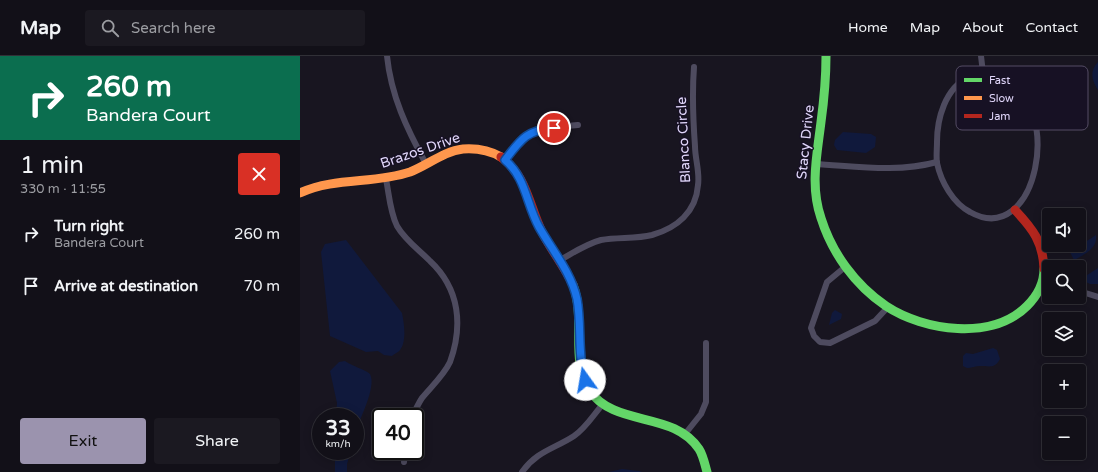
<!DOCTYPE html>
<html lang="en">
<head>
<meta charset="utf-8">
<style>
  :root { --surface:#121018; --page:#1b1921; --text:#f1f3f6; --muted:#9c9da2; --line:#313037; --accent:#9b93ae }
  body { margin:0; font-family:"Varela Round",sans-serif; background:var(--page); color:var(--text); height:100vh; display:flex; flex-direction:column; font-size:15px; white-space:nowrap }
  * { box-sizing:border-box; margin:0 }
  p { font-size:13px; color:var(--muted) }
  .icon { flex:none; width:22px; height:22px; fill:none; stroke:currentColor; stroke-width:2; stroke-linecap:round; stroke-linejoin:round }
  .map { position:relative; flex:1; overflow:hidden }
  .drawer { display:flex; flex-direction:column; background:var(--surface); width:300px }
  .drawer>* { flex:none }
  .top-card { background:#0b6e4f; color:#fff; overflow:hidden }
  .controls { position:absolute; left:742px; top:152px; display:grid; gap:8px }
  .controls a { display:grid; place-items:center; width:44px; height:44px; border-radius:4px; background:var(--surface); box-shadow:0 2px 10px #0003,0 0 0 1px var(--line); font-size:20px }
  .speed { position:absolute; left:12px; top:352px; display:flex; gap:8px; font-size:20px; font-weight:700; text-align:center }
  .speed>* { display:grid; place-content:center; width:52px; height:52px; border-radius:50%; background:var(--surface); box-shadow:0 2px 10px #0003,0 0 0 1px var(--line); line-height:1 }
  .speed small { font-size:10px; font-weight:400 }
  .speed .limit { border:2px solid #111; border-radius:6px; background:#fff; color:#111 }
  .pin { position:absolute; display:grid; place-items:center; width:34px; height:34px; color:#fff; margin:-17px; border:2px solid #fff; border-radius:50%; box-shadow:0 1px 4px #0007 }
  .me { position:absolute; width:44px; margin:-22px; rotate:347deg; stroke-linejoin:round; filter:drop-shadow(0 0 3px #0008) }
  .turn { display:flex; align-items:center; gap:14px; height:84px; padding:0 20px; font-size:18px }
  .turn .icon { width:52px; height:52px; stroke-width:2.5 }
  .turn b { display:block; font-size:28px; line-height:34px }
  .round { display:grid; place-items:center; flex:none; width:42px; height:42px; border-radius:4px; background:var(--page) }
  .summary { display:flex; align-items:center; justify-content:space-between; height:68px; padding:0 20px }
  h1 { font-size:24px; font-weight:600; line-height:30px }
  .primary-button { display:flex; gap:8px; margin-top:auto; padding:8px 20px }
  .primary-button a { flex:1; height:46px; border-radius:4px; background:var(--accent); color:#111; font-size:16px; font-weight:600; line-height:46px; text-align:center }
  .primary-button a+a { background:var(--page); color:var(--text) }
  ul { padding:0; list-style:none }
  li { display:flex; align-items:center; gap:12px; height:52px; padding:0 20px }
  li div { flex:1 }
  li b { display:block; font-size:15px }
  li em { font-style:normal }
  header { display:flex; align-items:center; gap:24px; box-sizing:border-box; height:56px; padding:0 20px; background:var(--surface); border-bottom:1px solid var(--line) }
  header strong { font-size:19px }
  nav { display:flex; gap:22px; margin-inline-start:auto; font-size:14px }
  .search { width:280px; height:36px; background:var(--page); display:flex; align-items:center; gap:10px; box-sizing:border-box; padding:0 14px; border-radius:4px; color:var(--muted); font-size:15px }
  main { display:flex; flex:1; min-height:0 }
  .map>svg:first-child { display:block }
  .water { fill:#10193c }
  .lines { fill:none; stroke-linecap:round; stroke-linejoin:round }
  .street { stroke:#4e4b5f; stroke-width:6 }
  .fast { stroke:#63d668; stroke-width:9 }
  .slow { stroke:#ff974d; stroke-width:9 }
  .jam { stroke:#b3261e; stroke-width:9 }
  .route-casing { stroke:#114b97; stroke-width:10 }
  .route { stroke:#1a73e8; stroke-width:7 }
  .labels { text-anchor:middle; stroke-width:3; stroke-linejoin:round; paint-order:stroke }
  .street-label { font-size:14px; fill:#e1d7fb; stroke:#171124 }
  .key { fill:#171124; stroke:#544c64; stroke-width:1 }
  .key-label { font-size:11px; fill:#e1d7fb }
</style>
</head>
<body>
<header>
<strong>Map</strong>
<div class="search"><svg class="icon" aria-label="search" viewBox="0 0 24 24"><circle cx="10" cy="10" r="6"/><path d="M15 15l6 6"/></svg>Search here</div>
<nav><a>Home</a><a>Map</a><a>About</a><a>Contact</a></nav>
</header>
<main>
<section class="drawer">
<div class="top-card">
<div class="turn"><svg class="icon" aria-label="right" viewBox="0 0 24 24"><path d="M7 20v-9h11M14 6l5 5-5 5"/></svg><div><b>260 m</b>Bandera Court</div></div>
</div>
<div class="summary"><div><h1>1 min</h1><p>330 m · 11:55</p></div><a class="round" style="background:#d93025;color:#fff"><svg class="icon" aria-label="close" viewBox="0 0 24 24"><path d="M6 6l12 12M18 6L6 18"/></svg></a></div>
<ul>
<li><svg class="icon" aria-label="right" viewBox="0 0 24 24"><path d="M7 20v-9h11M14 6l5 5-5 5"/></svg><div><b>Turn right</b><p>Bandera Court</p></div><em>260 m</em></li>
<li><svg class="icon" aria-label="arrive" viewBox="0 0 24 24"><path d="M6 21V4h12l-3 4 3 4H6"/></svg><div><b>Arrive at destination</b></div><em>70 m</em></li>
</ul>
<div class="primary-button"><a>Exit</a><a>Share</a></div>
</section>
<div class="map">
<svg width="798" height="416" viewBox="0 0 798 416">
  <rect width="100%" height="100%" fill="#181520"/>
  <g class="water">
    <path d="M798 6V34C792 25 789 15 798 6Z"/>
    <polygon points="543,76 571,78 576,81 575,91 566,97 537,94 534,89 535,84"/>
    <path d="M796 179C798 192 784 199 774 204L770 196Z"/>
    <path d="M46 184 102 257C104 267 107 285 100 294 99 296 94 298 92 300L84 299 78 295 66 296 30 280 21 196 25 188Z"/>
    <polygon points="798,212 798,228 790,228 784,225 784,221"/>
    <polygon points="535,254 542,258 541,263 529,269 532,257"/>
    <path d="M693 292 697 294 700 303C695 313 689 310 680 310 676 310 671 312 667 312L663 310V300L666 297 673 298Z"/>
    <path d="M45 305C50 309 68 315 70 318 77 331 59 364 55 377V361H36L37 347 30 315 39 306Z"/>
    <polygon points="35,395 51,395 47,408 47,416 35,416"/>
    <polygon points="322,413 339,415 342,416 309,416"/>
  </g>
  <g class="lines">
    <g class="street">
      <path d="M87 0C91 40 107 73 126 108"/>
      <polyline points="681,0 683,17"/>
      <path d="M683 17C689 18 696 18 701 20 766 48 737 194 670 156 653 147 641 126 637 107 636 101 637 93 637 86 637 63 645 32 669 21 673 19 679 19 683 17Z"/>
      <path d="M205 104C231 69 237 73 278 69"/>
      <path d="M515 108C555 110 597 117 637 106"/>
      <path d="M86 123C89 138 90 156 97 170 105 184 119 194 130 205 160 233 163 270 150 306 144 319 131 331 122 342 118 348 115 355 112 361"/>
      <path d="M260 204C273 197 286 188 301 184 318 181 336 183 352 179 377 172 396 156 398 129 400 116 395 103 395 90 393 63 392 37 394 11"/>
      <polyline points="545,211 527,226 511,272 514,280 520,286 530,287 575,265 588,251"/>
      <polyline points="779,235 798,241"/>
      <polyline points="385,378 401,358 406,346 406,287"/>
      <polyline points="104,406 105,395"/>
      <path d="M222 416C237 395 254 393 274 380 286 372 294 358 303 348"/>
    </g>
    <g class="fast">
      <path d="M526 0C526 22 524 44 521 66 517 99 510 130 521 162 532 197 555 229 586 250 624 275 692 285 727 250 737 240 744 228 744 213"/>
      <path d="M273 229C286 262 270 306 289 334 315 372 373 354 399 393 403 399 405 409 407 416"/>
    </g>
    <path class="slow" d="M0 137C35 121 74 128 110 116 128 109 144 95 163 93 177 92 189 94 201 101"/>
    <g class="jam">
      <path d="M201 101C227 120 229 149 242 176 251 194 264 210 273 229"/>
      <path d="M715 154C733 173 743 186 744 213"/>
    </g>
  </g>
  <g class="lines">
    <defs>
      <path id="route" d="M254 72C227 74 221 83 205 104 226 122 226 147 239 171 252 194 271 216 277 243 282 270 277 298 285 324"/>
    </defs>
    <use href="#route" class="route-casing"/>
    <use href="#route" class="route"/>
  </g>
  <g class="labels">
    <g class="street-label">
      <text transform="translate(383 84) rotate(-93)" y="5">Blanco Circle</text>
      <text transform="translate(505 86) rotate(-84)" y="5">Stacy Drive</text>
      <text transform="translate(120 94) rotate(-19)" y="5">Brazos Drive</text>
    </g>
  </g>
  <rect x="656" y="10" width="132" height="64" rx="6" class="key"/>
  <rect x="664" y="22" width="18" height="4" fill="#63d668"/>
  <rect x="664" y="40" width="18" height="4" fill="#ff974d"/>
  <rect x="664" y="58" width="18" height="4" fill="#b3261e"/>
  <g class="key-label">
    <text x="689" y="28">Fast</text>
    <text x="689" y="46">Slow</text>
    <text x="689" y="64">Jam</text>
  </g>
</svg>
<div class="controls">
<a><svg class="icon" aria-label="sound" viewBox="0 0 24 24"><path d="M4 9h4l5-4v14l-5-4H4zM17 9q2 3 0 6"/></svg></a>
<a><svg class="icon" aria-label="search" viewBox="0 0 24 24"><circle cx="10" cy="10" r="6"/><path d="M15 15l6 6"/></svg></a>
<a><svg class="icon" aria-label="layers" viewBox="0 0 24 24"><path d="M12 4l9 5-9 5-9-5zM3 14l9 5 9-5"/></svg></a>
<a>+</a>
<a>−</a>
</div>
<div class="speed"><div>33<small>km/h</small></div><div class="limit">40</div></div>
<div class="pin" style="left:254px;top:72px;background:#d93025"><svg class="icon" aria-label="arrive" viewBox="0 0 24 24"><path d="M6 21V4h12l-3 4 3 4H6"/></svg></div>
<svg class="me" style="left:285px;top:324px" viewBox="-20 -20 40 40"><circle r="19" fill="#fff"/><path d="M0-13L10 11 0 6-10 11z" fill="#1a73e8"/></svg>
</div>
</main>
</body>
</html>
